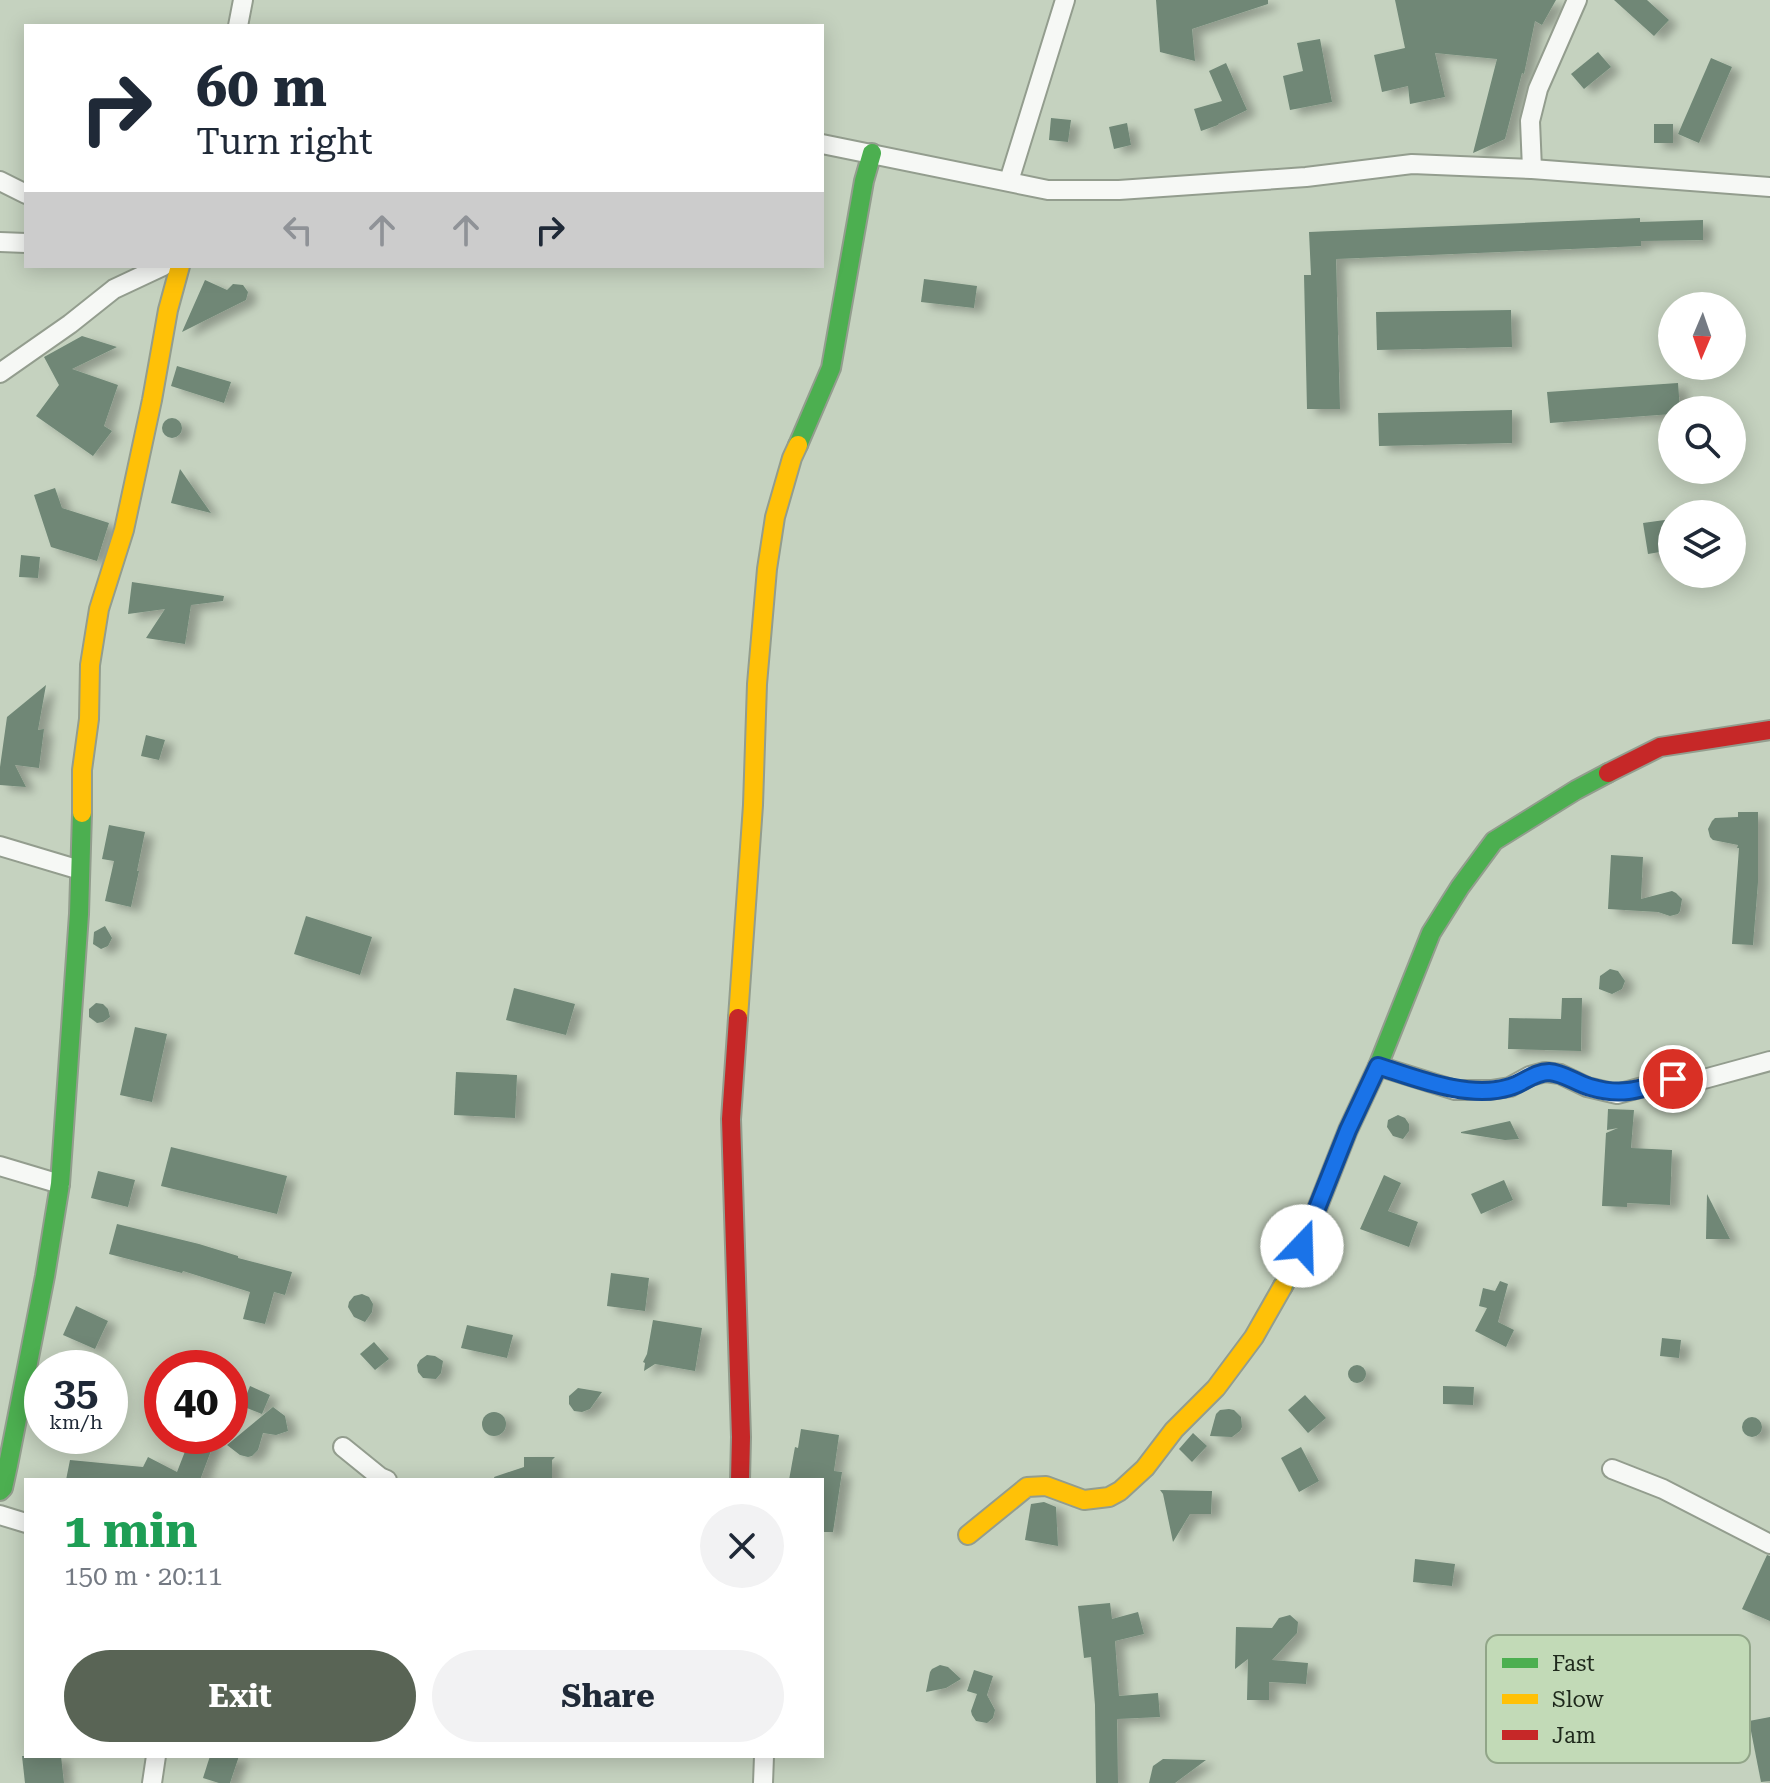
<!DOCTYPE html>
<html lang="en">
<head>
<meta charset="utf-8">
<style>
  :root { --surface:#fff; --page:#f2f2f3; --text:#1f2937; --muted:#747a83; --accent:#596455 }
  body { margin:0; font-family:"Roboto Serif",serif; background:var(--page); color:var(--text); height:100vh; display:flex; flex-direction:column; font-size:30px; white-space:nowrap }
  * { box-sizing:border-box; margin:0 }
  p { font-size:26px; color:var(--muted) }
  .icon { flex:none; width:44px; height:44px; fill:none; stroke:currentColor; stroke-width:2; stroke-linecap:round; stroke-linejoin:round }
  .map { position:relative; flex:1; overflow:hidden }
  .panel { position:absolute; left:24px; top:1478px; width:800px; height:280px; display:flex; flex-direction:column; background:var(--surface); border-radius:0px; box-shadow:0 4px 20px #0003 }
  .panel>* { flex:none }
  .guide { position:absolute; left:24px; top:24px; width:800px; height:244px; border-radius:0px; box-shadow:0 4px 20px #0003; background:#fff; color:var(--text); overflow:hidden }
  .needle { width:52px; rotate:182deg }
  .controls { position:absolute; left:1658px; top:292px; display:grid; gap:16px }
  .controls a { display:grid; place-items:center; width:88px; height:88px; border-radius:50%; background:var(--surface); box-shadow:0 4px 20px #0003; font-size:40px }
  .speed { position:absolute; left:24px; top:1350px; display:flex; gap:16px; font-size:40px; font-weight:700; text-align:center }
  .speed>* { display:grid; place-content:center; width:104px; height:104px; border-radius:50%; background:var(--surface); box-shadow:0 4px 20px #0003; line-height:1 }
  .speed small { font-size:20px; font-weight:400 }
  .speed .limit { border:12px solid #d22; background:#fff; color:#111 }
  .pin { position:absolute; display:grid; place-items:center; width:68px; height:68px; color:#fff; margin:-34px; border:4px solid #fff; border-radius:50%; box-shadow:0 2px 8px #0007 }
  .me { position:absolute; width:88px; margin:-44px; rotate:21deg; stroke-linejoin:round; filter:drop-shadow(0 0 6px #0008) }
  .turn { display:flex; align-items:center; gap:28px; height:168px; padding:0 40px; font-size:36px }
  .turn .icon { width:104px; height:104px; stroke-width:2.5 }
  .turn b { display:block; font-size:56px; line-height:68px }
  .lanes { display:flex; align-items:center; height:76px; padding:0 40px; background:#0003; justify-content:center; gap:40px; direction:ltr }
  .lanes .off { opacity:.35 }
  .round { display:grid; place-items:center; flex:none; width:84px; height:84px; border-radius:42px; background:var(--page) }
  .head { display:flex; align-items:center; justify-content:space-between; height:136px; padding:0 40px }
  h1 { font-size:48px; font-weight:700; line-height:60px; color:#1e9e55 }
  .action { display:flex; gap:16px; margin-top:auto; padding:16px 40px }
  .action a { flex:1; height:92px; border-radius:48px; background:var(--accent); color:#fff; font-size:32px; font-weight:700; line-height:92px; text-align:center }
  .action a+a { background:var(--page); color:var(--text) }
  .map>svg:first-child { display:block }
  .building { fill:#6f8776; filter:url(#shadow) }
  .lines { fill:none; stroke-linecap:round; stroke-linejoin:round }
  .street-casing { stroke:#939d8e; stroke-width:22 }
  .fast-casing { stroke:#939d8e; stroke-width:22 }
  .slow-casing { stroke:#939d8e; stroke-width:22 }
  .jam-casing { stroke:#939d8e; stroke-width:22 }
  .street { stroke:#f6f8f5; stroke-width:18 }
  .fast { stroke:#4caf50; stroke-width:18 }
  .slow { stroke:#ffc107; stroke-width:18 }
  .jam { stroke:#c62828; stroke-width:18 }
  .route-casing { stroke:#114b97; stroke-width:20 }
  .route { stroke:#1a73e8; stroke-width:14 }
  .key { fill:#c2dab7; stroke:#91a588; stroke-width:2 }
  .key-label { font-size:22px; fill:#1f291c }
</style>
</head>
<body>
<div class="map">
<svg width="1770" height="1783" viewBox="0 0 1770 1783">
  <defs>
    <filter id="shadow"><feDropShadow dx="9" dy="5" stdDeviation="4" flood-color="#0004"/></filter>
  </defs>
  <rect width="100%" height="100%" fill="#c5d2bf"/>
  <g class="building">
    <polygon points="1156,0 1268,0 1268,4 1192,29 1195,61 1160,52"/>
    <polygon points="1395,0 1556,0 1542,25 1535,21 1524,74 1522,73 1505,139 1473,153 1497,59 1435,53 1445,97 1410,104 1408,86 1382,92 1374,55 1405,48"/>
    <polygon points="1614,0 1647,0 1669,20 1654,36"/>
    <polygon points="1320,39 1332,102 1290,110 1283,76 1303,71 1297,43"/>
    <polygon points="1598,52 1611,67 1584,89 1571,74"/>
    <polygon points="1711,58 1732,67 1699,143 1678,134"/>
    <polygon points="1226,63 1247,110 1218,124 1218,125 1201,131 1194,109 1222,101 1209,71"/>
    <polygon points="1051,118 1071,120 1068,142 1049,140"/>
    <polygon points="1127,123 1131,145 1114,149 1109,127"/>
    <rect x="1654" y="124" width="19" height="19"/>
    <polygon points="1640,218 1640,222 1703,220 1703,240 1641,241 1641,246 1336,259 1340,409 1307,409 1304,275 1311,275 1309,232"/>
    <polygon points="924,279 977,286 974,308 921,302"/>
    <polygon points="205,280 227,290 233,284 243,285 248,292 246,300 182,332"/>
    <polygon points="1511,310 1512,347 1377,350 1376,312"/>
    <polygon points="82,336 117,347 72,369 118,385 104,426 112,431 93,456 36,416 59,385 44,357"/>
    <polygon points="177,366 231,382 224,403 171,386"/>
    <polygon points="1678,383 1680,410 1672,410 1672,414 1550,423 1547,392"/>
    <polygon points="1512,410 1512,443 1379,446 1378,413"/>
    <circle cx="172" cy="428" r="10"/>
    <polygon points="180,469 211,513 171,503"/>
    <polygon points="55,488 62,508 109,523 97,561 51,547 34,495"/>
    <polygon points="1672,519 1672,550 1648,554 1643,523"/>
    <polygon points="21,555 40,557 38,578 19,577"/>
    <polygon points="132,582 224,596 223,601 191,605 185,644 146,638 165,609 128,614"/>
    <polygon points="46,685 38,730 44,729 39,768 15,765 26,787 0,785 0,767 7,717"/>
    <polygon points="146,735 165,740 159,760 141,756"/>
    <polygon points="1738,812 1758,812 1758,882 1753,945 1732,944 1739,848 1737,848 1738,845 1713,840 1710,837 1708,829 1712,821 1715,818 1738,817"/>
    <polygon points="109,825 145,832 137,871 139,871 131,907 105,901 114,861 102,859"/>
    <polygon points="1611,855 1643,857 1641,899 1672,891 1676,893 1682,899 1680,911 1678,914 1670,916 1658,912 1608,909"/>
    <polygon points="306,916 372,937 360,975 294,954"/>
    <polygon points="105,926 112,938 108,946 101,949 93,944 94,932"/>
    <polygon points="1610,969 1618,971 1625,981 1622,989 1612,994 1599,989 1600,976"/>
    <polygon points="514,988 575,1004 566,1035 506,1020"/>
    <polygon points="1562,998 1582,998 1581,1051 1508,1049 1509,1018 1561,1019"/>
    <polygon points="96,1003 103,1004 108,1009 110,1017 103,1022 97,1023 89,1017 89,1009"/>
    <polygon points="135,1027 167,1034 152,1102 120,1095"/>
    <polygon points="456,1072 517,1075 515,1118 454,1115"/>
    <polygon points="1608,1109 1634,1110 1631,1148 1672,1150 1670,1205 1627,1203 1627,1207 1602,1206 1606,1133 1618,1128 1607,1130"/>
    <polygon points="1398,1115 1405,1118 1409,1124 1409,1131 1403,1139 1393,1136 1387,1127 1388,1120"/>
    <polygon points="1510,1121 1519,1139 1505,1140 1461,1133 1461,1132"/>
    <polygon points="171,1147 287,1176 277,1214 161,1186"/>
    <polygon points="98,1171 135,1180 128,1207 91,1198"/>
    <polygon points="1384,1175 1401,1183 1388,1211 1418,1222 1409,1247 1360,1229"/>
    <polygon points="1504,1180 1513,1200 1481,1214 1471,1194"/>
    <polygon points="1707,1194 1730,1239 1706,1239"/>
    <polygon points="117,1224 199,1244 238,1256 238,1258 292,1272 285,1295 274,1292 265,1324 243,1319 250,1292 183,1271 182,1273 109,1254"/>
    <polygon points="611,1273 649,1278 645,1311 607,1306"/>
    <polygon points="1500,1281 1508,1284 1498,1322 1514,1330 1506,1347 1475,1331 1487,1308 1479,1306 1483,1288 1495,1291"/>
    <polygon points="362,1294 369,1297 373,1304 372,1312 365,1322 354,1317 348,1307 349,1302 354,1296"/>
    <polygon points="76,1306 108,1321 95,1349 63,1335"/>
    <polygon points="653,1320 702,1328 695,1371 655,1364 644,1371 645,1363 643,1362 647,1354"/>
    <polygon points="467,1325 513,1335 507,1358 461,1348"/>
    <polygon points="1662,1338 1681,1340 1679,1358 1660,1356"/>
    <polygon points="374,1342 389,1359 375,1370 360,1354"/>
    <polygon points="427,1355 435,1356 443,1361 441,1373 436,1379 423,1378 418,1372 417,1365 420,1360"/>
    <circle cx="1357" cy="1374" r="9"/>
    <polygon points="250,1386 270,1395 262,1414 242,1406"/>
    <polygon points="1443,1386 1474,1387 1473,1405 1443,1404"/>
    <polygon points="578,1388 602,1392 590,1409 582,1412 574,1411 569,1404 569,1396"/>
    <polygon points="1305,1395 1326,1418 1308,1433 1288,1410"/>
    <polygon points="273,1407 285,1416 288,1431 276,1435 263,1433 258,1450 252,1456 248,1457 240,1455 227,1445"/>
    <polygon points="1229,1409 1234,1410 1241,1417 1242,1427 1240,1431 1232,1437 1210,1436 1216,1414 1220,1410"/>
    <circle cx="494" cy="1424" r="12"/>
    <circle cx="1752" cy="1427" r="10"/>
    <polygon points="801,1429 839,1435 834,1471 842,1472 833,1532 822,1532 822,1480 789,1480 795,1447 798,1448"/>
    <polygon points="1193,1433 1207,1446 1192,1462 1179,1449"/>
    <polygon points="191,1436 203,1436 215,1440 200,1480 66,1480 70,1460 143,1467 148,1457 177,1472"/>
    <polygon points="1301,1447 1319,1481 1299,1492 1281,1458"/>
    <polygon points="524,1457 555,1457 552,1460 552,1480 495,1480 494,1477 524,1467"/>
    <polygon points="1160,1490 1212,1491 1211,1514 1190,1514 1173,1542 1163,1494"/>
    <polygon points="1044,1502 1056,1507 1058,1546 1025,1540 1031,1504"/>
    <polygon points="1767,1555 1770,1556 1770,1621 1742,1609"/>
    <polygon points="1415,1559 1455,1564 1452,1586 1413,1582"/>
    <polygon points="1110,1603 1112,1619 1138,1612 1144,1634 1115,1641 1119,1696 1158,1693 1160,1717 1117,1719 1118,1783 1096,1783 1095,1705 1091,1657 1084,1658 1078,1606"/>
    <polygon points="1290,1615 1298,1622 1297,1633 1272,1660 1308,1663 1306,1684 1269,1682 1269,1700 1247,1700 1248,1659 1235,1669 1236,1627 1272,1628 1279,1618"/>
    <polygon points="940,1665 948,1667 961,1679 946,1688 926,1692 930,1672 932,1669"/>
    <polygon points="974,1670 993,1676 987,1695 995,1710 993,1718 987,1723 976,1721 972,1715 971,1711 977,1694 967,1691"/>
    <polygon points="1770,1717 1770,1781 1761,1782 1749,1721"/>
    <polygon points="22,1756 61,1756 64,1783 25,1783"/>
    <polygon points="210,1756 239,1756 230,1783 219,1783 203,1778"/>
    <polygon points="1163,1759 1206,1760 1175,1783 1149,1783 1153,1766"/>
  </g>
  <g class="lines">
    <defs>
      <g id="street">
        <polyline points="238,26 243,0"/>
        <polyline points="822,144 1048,190 1119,190 1306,177 1412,164 1532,169 1770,187"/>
        <polyline points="1532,169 1530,121 1538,89 1577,0"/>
        <polyline points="0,181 26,194"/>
        <polyline points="1009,181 1065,0"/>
        <polyline points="0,242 26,243"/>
        <polyline points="0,373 70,324 114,289 163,266"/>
        <polyline points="0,846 80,870"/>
        <polyline points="1378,1066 1455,1090 1491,1090 1510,1087 1530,1076 1545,1072 1560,1074 1587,1087 1617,1094 1673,1079 1704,1079 1770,1061"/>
        <polyline points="0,1166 60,1184"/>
        <polyline points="343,1447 380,1477 387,1480"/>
        <polyline points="1612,1469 1663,1489 1770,1544"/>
        <polyline points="0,1515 26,1523"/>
        <polyline points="152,1783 156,1756"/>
        <polyline points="763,1783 764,1756"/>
      </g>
      <g id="fast">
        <polyline points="798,445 831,368 864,181 872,153"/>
        <polyline points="1283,1286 1294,1267 1348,1130 1378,1066 1431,933 1460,887 1494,841 1576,790 1608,773"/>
        <polyline points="0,1491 3,1488 8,1465 45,1276 60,1184 79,914 82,813"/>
      </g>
      <g id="slow">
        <polyline points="82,813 82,770 89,719 90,665 99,609 124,530 152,400 168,310 180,266"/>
        <polyline points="738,1018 753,805 757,684 767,569 775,517 792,458 798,445"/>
        <polyline points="968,1535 1027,1487 1046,1486 1084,1500 1109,1497 1120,1491 1145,1468 1174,1430 1216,1388 1254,1337 1283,1286"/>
      </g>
      <g id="jam">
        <polyline points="1608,773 1660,747 1770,730"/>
        <polyline points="738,1018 731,1119 741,1437 740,1480"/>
      </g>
    </defs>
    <use href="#street" class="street-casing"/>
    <use href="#fast" class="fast-casing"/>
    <use href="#slow" class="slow-casing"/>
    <use href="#jam" class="jam-casing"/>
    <use href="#street" class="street"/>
    <use href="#fast" class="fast"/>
    <use href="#slow" class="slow"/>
    <use href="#jam" class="jam"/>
  </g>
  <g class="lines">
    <defs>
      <path id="route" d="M1302 1246 1348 1130 1378 1066C1416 1078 1469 1100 1510 1087 1524 1083 1534 1072 1549 1072 1564 1073 1576 1083 1590 1087 1623 1097 1641 1089 1673 1079"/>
    </defs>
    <use href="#route" class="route-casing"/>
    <use href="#route" class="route"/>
  </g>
  <rect x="1486" y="1635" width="264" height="128" rx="12" class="key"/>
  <rect x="1502" y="1658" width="36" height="10" fill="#4caf50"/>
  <rect x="1502" y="1694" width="36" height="10" fill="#ffc107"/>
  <rect x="1502" y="1730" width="36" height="10" fill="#c62828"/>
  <g class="key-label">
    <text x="1552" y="1671">Fast</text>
    <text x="1552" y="1707">Slow</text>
    <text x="1552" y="1743">Jam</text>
  </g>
</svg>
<div class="controls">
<a><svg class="needle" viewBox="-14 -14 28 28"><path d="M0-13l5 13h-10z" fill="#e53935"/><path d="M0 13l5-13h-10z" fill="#747a83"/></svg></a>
<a><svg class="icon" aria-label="search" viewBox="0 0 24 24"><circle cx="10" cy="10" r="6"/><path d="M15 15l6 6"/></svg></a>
<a><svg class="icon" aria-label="layers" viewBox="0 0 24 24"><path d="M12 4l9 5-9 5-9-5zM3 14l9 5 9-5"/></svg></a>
</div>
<div class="speed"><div>35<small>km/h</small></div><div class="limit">40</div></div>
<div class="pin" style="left:1673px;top:1079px;background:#d93025"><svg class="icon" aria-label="arrive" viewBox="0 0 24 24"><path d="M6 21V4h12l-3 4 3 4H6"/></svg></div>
<svg class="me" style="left:1302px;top:1246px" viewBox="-20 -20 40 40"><circle r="19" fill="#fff"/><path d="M0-13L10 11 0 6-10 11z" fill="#1a73e8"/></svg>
<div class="guide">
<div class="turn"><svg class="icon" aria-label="right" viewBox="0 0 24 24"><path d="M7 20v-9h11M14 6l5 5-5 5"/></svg><div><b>60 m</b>Turn right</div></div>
<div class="lanes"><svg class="icon off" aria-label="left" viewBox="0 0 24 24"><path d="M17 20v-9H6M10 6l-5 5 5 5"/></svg><svg class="icon off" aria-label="ahead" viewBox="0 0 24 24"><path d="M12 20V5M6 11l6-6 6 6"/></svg><svg class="icon off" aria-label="ahead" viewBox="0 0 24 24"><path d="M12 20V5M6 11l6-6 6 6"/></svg><svg class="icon" aria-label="right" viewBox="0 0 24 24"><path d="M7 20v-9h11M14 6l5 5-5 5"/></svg></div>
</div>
<section class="panel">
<div class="head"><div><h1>1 min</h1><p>150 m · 20:11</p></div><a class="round"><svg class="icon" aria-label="close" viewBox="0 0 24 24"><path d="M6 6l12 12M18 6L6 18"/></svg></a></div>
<div class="action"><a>Exit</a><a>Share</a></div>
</section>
</div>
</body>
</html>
